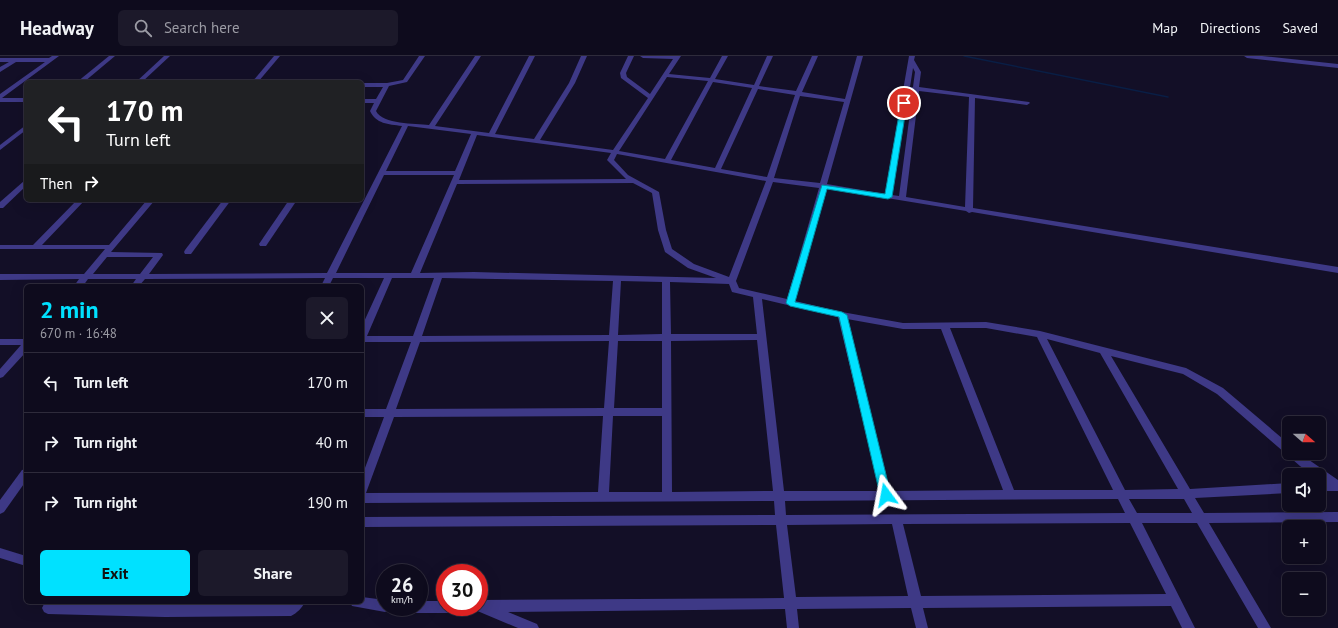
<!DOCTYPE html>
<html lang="en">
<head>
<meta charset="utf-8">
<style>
  :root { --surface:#0e0b1d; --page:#1c192a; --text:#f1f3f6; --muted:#9b9ba4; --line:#2e2b3b; --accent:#00e1ff }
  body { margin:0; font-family:"PT Sans",sans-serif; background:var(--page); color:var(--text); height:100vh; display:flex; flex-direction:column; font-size:15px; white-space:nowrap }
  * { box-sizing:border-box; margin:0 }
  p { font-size:13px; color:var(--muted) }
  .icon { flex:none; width:22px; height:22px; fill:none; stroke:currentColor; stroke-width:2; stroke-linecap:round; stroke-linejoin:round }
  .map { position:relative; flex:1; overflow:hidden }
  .details { position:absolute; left:24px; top:228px; width:340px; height:320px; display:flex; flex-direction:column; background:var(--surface); border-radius:6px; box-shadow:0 4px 16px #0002,0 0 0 1px var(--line) }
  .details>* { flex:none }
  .top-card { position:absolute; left:24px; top:24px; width:340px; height:122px; border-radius:6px; box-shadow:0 4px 16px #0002,0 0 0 1px var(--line); background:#202124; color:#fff; overflow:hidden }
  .needle { width:26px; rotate:110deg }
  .buttons { position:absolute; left:1282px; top:360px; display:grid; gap:8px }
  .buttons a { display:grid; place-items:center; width:44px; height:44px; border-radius:6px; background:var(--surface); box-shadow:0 4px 16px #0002,0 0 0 1px var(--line); font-size:20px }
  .speed { position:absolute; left:376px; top:508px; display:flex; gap:8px; font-size:20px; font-weight:700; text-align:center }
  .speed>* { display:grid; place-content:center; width:52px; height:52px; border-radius:50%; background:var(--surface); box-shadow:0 4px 16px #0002,0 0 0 1px var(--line); line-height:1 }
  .speed small { font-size:10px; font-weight:400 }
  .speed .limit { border:6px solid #d22; background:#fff; color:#111 }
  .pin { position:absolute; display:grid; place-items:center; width:34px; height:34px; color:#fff; margin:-17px; border:2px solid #fff; border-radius:50%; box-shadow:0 1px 4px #0007 }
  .me { position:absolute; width:44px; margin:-22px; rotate:347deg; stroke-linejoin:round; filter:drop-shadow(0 0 3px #0008) }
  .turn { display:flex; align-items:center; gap:14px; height:84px; padding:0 16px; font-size:18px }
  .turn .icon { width:52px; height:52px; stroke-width:2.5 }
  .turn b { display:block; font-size:28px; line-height:34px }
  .then { display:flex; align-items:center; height:38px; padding:0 16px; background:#0003; gap:8px; font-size:15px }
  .round { display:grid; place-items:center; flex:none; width:42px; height:42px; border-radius:6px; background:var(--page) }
  .headline { display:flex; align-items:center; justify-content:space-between; height:68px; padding:0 16px }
  h1 { font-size:24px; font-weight:600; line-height:30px; color:var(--accent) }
  .primary-button { display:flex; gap:8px; margin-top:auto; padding:8px 16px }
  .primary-button a { flex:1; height:46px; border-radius:6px; background:var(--accent); color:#111; font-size:16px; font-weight:600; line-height:46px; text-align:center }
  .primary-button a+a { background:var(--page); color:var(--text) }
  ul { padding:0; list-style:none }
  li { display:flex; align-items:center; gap:12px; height:60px; padding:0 16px; border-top:1px solid var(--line) }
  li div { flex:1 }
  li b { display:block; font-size:15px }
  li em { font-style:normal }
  header { display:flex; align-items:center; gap:24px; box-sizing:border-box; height:56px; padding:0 20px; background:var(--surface); border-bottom:1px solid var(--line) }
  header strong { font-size:19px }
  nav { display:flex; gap:22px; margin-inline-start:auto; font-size:14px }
  .search { width:280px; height:36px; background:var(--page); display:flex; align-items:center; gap:10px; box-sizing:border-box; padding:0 14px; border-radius:6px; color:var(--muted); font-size:15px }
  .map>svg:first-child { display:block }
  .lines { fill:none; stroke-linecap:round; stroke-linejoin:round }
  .stream { stroke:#091e45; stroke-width:1.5 }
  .street { fill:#3e3986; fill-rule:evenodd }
  .route { fill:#00e1ff; stroke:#0092a6 }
</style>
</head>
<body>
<header>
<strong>Headway</strong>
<div class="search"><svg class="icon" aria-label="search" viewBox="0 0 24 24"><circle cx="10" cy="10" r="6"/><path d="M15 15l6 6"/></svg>Search here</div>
<nav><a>Map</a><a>Directions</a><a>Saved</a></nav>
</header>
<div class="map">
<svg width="1338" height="572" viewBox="0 0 1338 572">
  <rect width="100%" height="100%" fill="#130f27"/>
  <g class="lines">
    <polyline class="stream" points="964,0 1168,41"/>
    <g class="street">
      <polygon points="52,0 59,0 2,42 26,42 26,46 0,46 0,38 45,6 16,6 0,16 0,11 9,6 0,6 0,2 49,2"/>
      <polygon points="109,0 115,0 84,26 77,26"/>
      <polygon points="164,0 170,0 142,26 136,26"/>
      <polygon points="274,0 280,0 258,26 252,26"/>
      <path d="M419 0H425L407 26 389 30 376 55C383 69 415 67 429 69L475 0H481L435 70 489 77 529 0H535L495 78 534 83 569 27 581 0H587L575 27 540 84 613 94 648 42 621 22 620 17 628 0H634L626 17 627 21 650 38 673 3 643 2 640 0H681L669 18 710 22 722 0H728L715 23 754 29 767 0H773L759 30 796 35 812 0H818L802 36 845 43 857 0H863L827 128 885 138 909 0H915L914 4 921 16 919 31 1029 46 1030 47 1027 49 975 42 973 152 1338 211V217L972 156 969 157 966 155 826 132 795 245 842 256 903 267 986 266 1040 275 1186 312 1223 332 1289 388V397H1299L1338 424V435H1319V425H1323L1319 423V419H1313L1300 410 1217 338 1183 318 1111 300 1190 433 1289 427V437L1195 442 1204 457 1338 456V466L1209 467 1271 572H1258L1197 467H1142L1195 572H1182L1171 550 923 552 928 572H916L911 552 797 553 799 572H787L785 553 508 556 537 568 539 572H518L475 554 473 551H479V544L784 542 776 469 362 471V461L775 459 774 445 362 447V420L384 361H362V353H386L411 286H362V270L384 222H333L329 230H321L325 222 145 223 139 230H131L136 223H88L83 230H74L79 223 0 224V218H84L105 193H0V189H33L77 144H85L42 189H109L147 144H155L111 196 162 197 163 199 149 218 327 217 402 70C388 68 376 68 370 55L374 47H362V43H376L383 31H362V27H387L403 24ZM913 12 915 16 913 31H910ZM667 21 708 25 665 103 619 95ZM713 26 752 32 715 112 671 104ZM758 33 795 39 767 121 721 113ZM909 33 913 34 899 140 892 139ZM919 35 969 41 965 151 906 141ZM800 40 844 46 820 127 774 122ZM408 70 471 78 455 115H386ZM477 79 611 97 607 104 626 123 459 124ZM617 98 766 125 729 221 694 208 672 193 666 174 659 136 628 119 614 104ZM384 119H454L411 217H336ZM773 126 819 132 787 243 739 232 736 225ZM633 127 652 137 658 174 665 196 688 212 716 222 474 216 420 217 457 128ZM107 201H153L140 218H93ZM392 222H434L413 280H367ZM442 222 613 225 609 279 422 280ZM621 225 662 226V278L618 279ZM670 226 729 228 732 236 753 241 757 278H671ZM762 243 838 261 880 435H784ZM847 263 903 273H941L1003 434 890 435ZM950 272H986L1037 281 1113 434H1014ZM1047 283 1100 297 1178 433 1125 434ZM757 284 773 435 672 436 671 285ZM609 285 604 352 396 353 420 286ZM618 285H662V352H614ZM603 360 598 436 366 437 394 361ZM613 360H662V436H609ZM1118 443 1125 457 786 459 785 445ZM1129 443H1184L1192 457H1137ZM1130 467 1166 538 921 540 903 468ZM892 468 908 540 796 541 787 469Z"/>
      <polygon points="1244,0 1262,0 1338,8 1338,12 1247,2"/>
      <polygon points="26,69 26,74 0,94 0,89"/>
      <polygon points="26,124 26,130 3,152 0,152 0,146 24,125"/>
      <polygon points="223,144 231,144 191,198 185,198 184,196 185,194"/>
      <polygon points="289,144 297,144 266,190 260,190 259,188"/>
      <polygon points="0,283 26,283 26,296 3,321 0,322 0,313 21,289 0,289"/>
      <polygon points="26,413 26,425 4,456 0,458 0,444 22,414"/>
      <polygon points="0,492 26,500 26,510 0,502"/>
      <polygon points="362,541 385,544 385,551 391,551 389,554 385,556 352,550 350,546 362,546"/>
      <polygon points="419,545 445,545 445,551 454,551 452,555 448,557 407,557 403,555 401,551 419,551"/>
      <path d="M45 546 165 549 288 548 290 546H305C302 552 297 557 291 560L165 561 48 558 44 556 42 552Z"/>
    </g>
  </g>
  <polygon class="route" points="904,45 907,47 892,141 888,143 827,133 795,246 842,256 847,259 891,439 890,443 886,444 882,443 880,439 839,261 790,250 786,247 822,129 885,138 901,47"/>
</svg>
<div class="buttons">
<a><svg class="needle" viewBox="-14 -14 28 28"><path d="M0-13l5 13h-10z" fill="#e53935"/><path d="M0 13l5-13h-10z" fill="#9b9ba4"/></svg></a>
<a><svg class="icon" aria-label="sound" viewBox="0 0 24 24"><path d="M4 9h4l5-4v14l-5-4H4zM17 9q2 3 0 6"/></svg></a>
<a>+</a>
<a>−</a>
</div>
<div class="speed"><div>26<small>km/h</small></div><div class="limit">30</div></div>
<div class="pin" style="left:904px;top:47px;background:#d93025"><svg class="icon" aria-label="arrive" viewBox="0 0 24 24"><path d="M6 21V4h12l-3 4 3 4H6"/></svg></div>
<svg class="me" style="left:886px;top:439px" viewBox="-20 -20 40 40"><path d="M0-17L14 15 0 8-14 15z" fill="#00e1ff" stroke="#fff" stroke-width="4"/></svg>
<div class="top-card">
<div class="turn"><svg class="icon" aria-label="left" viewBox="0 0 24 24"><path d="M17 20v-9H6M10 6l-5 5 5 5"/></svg><div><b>170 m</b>Turn left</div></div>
<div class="then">Then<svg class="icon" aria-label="right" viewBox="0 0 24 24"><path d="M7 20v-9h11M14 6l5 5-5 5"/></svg></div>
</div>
<section class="details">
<div class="headline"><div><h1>2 min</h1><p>670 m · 16:48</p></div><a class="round"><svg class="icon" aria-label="close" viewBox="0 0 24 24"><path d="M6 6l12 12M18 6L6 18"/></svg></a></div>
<ul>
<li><svg class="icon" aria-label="left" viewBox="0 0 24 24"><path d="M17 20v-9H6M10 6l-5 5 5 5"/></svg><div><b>Turn left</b></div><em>170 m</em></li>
<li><svg class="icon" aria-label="right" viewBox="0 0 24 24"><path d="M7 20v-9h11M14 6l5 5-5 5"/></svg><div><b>Turn right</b></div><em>40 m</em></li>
<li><svg class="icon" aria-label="right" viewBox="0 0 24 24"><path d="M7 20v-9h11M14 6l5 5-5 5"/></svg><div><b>Turn right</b></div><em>190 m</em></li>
</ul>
<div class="primary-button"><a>Exit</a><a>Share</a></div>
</section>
</div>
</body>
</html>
